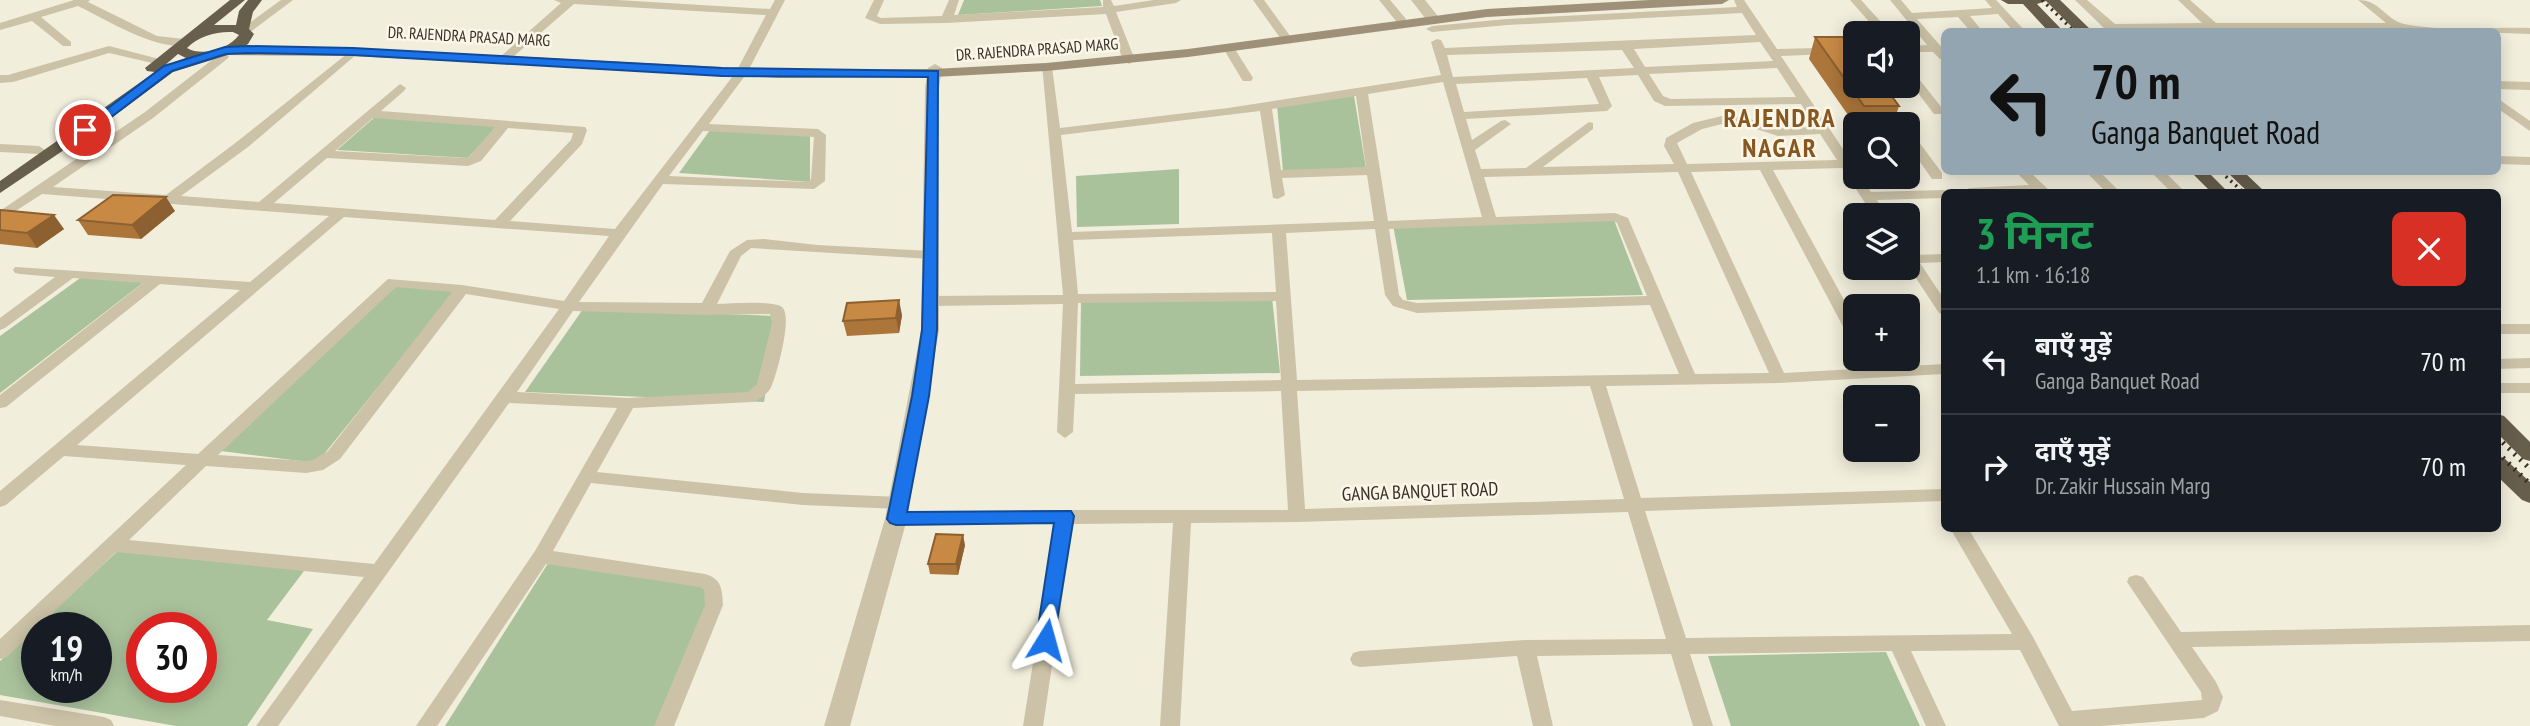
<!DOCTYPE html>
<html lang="hi">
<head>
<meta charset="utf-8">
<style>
  :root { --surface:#171b24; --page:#20242c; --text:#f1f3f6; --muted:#9ea1a6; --line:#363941 }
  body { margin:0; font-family:"PT Sans Narrow","Noto Sans Devanagari",sans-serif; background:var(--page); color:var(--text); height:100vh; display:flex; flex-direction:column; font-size:26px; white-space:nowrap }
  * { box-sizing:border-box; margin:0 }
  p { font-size:23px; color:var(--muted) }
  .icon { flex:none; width:38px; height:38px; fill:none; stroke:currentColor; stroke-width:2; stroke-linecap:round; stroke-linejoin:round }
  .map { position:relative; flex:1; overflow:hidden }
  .drawer { position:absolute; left:1941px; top:189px; width:560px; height:343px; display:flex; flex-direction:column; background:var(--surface); border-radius:10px; box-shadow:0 4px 18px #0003 }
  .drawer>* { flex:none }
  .top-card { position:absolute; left:1941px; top:28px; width:560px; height:147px; border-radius:10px; box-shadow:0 4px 18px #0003; background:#92a5b0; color:#111; overflow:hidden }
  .fabs { position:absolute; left:1843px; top:21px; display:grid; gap:14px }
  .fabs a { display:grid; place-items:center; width:77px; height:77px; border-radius:10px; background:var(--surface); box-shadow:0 4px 18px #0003; font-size:35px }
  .speed { position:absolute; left:21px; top:612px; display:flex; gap:14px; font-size:35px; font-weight:700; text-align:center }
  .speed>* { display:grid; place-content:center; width:91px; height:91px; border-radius:50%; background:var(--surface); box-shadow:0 4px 18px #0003; line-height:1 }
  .speed small { font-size:18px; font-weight:400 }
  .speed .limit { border:10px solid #d22; background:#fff; color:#111 }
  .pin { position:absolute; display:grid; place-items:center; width:60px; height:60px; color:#fff; margin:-30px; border:4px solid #fff; border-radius:50%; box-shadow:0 2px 7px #0007 }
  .me { position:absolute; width:77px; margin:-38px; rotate:8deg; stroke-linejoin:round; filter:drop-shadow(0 0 5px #0008) }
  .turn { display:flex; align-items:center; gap:24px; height:147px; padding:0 35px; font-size:32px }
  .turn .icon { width:91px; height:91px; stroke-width:2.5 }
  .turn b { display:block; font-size:49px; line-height:60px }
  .round { display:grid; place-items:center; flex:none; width:74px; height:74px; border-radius:10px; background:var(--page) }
  .headline { display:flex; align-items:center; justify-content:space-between; height:119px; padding:0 35px }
  h1 { font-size:42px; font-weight:700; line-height:52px; color:#1e9e55 }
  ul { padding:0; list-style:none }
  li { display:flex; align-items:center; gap:21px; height:105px; padding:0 35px; border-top:2px solid var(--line) }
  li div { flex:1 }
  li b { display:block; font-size:26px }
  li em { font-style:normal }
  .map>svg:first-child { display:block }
  .green { fill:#aac29c; fill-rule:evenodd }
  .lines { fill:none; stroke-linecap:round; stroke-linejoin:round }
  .minor { fill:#cbc2a7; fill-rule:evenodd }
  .tertiary { fill:#cbc2a7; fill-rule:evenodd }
  .secondary { fill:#9f9179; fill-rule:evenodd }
  .trunk { fill:#685e4c; fill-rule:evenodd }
  .rail-far1 { stroke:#373128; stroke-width:3.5; stroke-dasharray:2 4.5; stroke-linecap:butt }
  .rail { stroke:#373128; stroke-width:5; stroke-dasharray:2 6; stroke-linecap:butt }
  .wall { fill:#ac763b }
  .shaded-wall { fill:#8c6030 }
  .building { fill:#c88945; stroke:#8c6030; stroke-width:2 }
  .route { fill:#1a73e8; stroke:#114b97; stroke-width:2 }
  .labels { text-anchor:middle; stroke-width:5; stroke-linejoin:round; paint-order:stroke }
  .far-street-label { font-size:16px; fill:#373128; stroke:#faf7e8 }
  .street-label { font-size:19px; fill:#373128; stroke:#faf7e8 }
  .district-label { font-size:26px; font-weight:bold; letter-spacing:2px; fill:#885620; stroke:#faf7e8 }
</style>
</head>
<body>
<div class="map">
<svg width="2530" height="726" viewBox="0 0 2530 726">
  <rect width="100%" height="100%" fill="#f2eedc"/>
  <g class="green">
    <polygon points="964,0 1100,0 1102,6 958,15"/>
    <polygon points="1354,96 1366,168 1283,171 1277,105"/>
    <polygon points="375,117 499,124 468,158 337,150"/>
    <polygon points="710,130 810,133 810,182 679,173"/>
    <polygon points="1179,169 1179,224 1077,227 1076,176"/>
    <polygon points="1614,220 1643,295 1407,300 1393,225"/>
    <polygon points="83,276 144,282 0,393 0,336"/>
    <polygon points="395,284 457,289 317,463 221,451"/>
    <polygon points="1272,297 1280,373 1080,376 1081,300"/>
    <polygon points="583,309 778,316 764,402 525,392"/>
    <path d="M124 545 307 567 267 620 313 629 247 726H176L0 695V661ZM37 628H96V688H37ZM142 628H201V688H142Z"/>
    <polygon points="552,557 719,586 658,726 445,726"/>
    <polygon points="1886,652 1920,726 1731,726 1708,656"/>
  </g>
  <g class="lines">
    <g class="minor">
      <path d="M74 0H90L88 2 157 36 184 39 190 42C168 58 101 17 78 6L41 17 71 42V46H63L32 21 0 30V23Z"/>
      <polygon points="281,0 293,0 249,33 241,33 241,29"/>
      <path d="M554 0H617L770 9 775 0H785L747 73 709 124 818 129 826 135 825 181 814 189 663 184 579 302 702 303 730 251 747 240 764 239 817 245 931 251 938 255 931 259 751 248 741 256 717 304C731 304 771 300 782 307 793 316 777 373 772 385 769 393 760 400 752 402L633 408 597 472 803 493 900 497 906 499 909 503 906 507 900 509 803 505 591 483 553 551 705 574C722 579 722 589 723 605L674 726H654L705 605 704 590 700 587 546 564 437 726H416L535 551 617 408 509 403 278 726H256L364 577 116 552 7 657 0 659V639L186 465 64 456 6 505 0 507V491L240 290 160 284 6 407 0 408V395L143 283 73 278 5 328 0 330V318L55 277 20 274 15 273 13 270 15 267 250 282 329 216 42 194 0 221V211L145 112 217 56V50H225L229 57 227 59 153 118 53 187 166 195 238 141 353 49 359 52 357 54 248 147 181 196 259 202 400 84 406 88 404 91 381 111 585 127 587 130 582 144 510 221 615 229 736 72 766 15 574 4 507 62H499V58L561 3ZM373 118 495 127 471 155 466 158 335 151ZM508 128 573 133 571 140 495 220 274 203 327 158 468 166 481 161ZM703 131 814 137 811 179 807 182 669 176ZM344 217 609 236 564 301 462 285 388 279 198 454 77 445ZM396 287 452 292 328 451 313 460 306 461 218 455ZM466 294 559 309 374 564 129 540 206 466 306 473 323 470 340 459ZM573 311 706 315 770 314 772 323 757 384 748 392 628 398 517 392Z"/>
      <polygon points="874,0 884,0 877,16 881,18 942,16 949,0 959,0 954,15 1103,7 1103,0 1111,0 1114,6 1154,0 1181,0 1176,3 1116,12 1135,60 1129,64 1123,60 1106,14 946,23 880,24 865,18"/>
      <polygon points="1253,0 1264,0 1293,40 1291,42 1283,42"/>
      <polygon points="1379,0 1390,0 1406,19 1404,21 1396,21"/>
      <path d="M1734 0H1744L1777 49 1855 47V53L1781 56 1855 167V177H1861L1871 192 1944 190 1950 192H1944V198L1877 200 1887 215H1873L1842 168 1773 170 1855 320V339L1847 334 1760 170 1691 172 1784 373 1944 364V374L1779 383 1606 386 1641 498 1944 489V501L1645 511 1686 638 2012 634 1950 528H1968L2033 637 2072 711 2202 700 2201 692 2127 582 2129 577 2136 575 2143 577 2181 632 2530 625V641L2192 647 2216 682 2223 697 2218 711 2204 718 2101 726H2059L2020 650 1911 651 1946 726H1926L1892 651 1690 654 1713 726H1693L1671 654 1537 656 1553 726H1533L1517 656 1360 667 1353 665 1350 659 1353 653 1360 651 1525 640 1666 639 1628 512 1297 522 1191 523 1180 726H1160L1173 523 1073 524 1043 726H1023L1055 524 896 525 890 524 887 519 890 514 1065 510H1288L1281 391 1075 394 1073 432 1065 438 1057 432 1063 304 931 306 924 301 931 296 1063 295 1042 64H1050L1052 67 1060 128 1228 108 1441 75 1431 42 1437 39 1441 40 1445 48 1756 35 1742 13 1507 25 1432 32 1426 29 1432 26 1507 19 1737 7ZM1760 42 1773 61 1645 67 1634 49ZM1622 50 1634 68 1453 77 1447 55ZM1777 68 1796 97 1671 99 1663 96 1649 74ZM1638 75 1654 101 1665 106 1801 104 1815 127 1778 128 1747 118 1726 115 1693 123 1666 138 1664 146 1674 164 1543 167 1593 129V123L1589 122 1526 168 1481 169 1475 150 1511 124 1505 120 1501 121 1472 140 1466 119 1607 111 1612 106 1599 77ZM1587 78 1599 104 1464 112 1456 84ZM1443 82 1482 217 1388 221 1368 94ZM1356 96 1366 167 1281 170 1272 109ZM1260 111 1273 198 1278 199 1285 195 1282 178 1367 175 1374 221 1072 232 1061 135ZM1726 123 1744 125 1778 136 1820 134 1837 160 1687 164 1677 143 1702 129ZM1678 172 1769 373 1695 374 1628 218 1615 213 1496 217 1484 177ZM1613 221 1617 223 1647 296 1417 303 1403 300 1399 295 1389 229ZM1375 229 1385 295 1393 306 1417 313 1650 305 1679 374 1297 380 1286 233ZM1272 233 1276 292 1078 294 1073 240ZM1276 301 1281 380 1075 384 1078 303ZM1590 386 1624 499 1305 509 1297 391Z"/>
      <polygon points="1850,0 1861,0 1891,33 1879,33"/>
      <polygon points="1890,0 1901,0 1912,13 1992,8 1985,0 1996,0 2026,32 2014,32 1998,14 1970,16 1983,32 1971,32 1958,17 1917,19 1944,50 1944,60 1940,59 1933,52 1908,52 1908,46 1927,45"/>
      <path d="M2075 0H2087L2115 24 2202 23 2178 0H2190L2216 23H2386L2358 0C2380 0 2385 19 2404 24 2444 32 2489 27 2530 28V34L2395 29 2108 32Z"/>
      <polygon points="1229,45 1233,46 1253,78 1251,81 1243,81 1241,78 1223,48"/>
      <polygon points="109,46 167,61 161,65 109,53 13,82 0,83 0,75 8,75"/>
      <polygon points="1908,69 1912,70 1942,108 1942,114 1934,114 1908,80"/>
      <polygon points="2497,81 2530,82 2530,90 2497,89"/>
      <polygon points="1864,86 1876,86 1904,124 1892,124"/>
      <polygon points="2497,98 2530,121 2530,131 2497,108"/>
      <polygon points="1908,133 1913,134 1942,173 1942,179 1932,179 1908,145"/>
      <polygon points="0,144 39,146 45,150 39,154 0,152"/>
      <polygon points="2497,156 2530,157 2530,165 2497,164"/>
      <polygon points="2016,172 2030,172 2051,192 1962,192 1969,188 2029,185"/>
      <polygon points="2086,172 2100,172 2120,192 2106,192"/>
      <polygon points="2151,172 2165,172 2185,192 2171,192"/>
      <polygon points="1908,252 1914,255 1944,254 1944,262 1920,263 1944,299 1944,315 1939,313 1908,266"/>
      <rect x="2497" y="324" width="33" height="10"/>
      <polygon points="2530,358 2530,368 2497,369 2497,359"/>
      <rect x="2497" y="383" width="33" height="10"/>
      <polygon points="0,700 104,717 111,720 114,726 55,726 0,716"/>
    </g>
    <g class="tertiary">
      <polygon points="1411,0 1425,0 1441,20 1439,23 1429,23"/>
      <polygon points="935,64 942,68 939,88 939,330 907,519 850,726 824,726 885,519 921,330 925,88 928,68"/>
    </g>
    <polygon class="secondary" points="1649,0 1729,0 1722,4 1487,17 1188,57 1046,71 934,77 779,78 353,56 225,55 218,51 225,47 353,48 779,70 934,69 1046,63 1188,49 1487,9"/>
    <g class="trunk">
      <path d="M230 0H245L214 25H236L239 11 248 0H262L253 12 249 29 254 34 248 44 234 53 173 72 110 119 0 193V181L155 72 147 71 145 68ZM233 32 239 35C229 49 202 57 187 48 198 36 217 31 233 32ZM178 54 186 58 164 66Z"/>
      <polygon points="2001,0 2060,0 2093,32 2077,32 2046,1 2037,4 2064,32 2049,32 2023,4 2008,4"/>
      <polygon points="2191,172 2208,172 2228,192 2211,192"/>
      <polygon points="2227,172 2244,172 2265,192 2248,192"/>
      <polygon points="2497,414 2504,416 2530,442 2530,461 2523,459 2497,433"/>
      <polygon points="2497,456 2504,458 2530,482 2530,503 2522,500 2497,476"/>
    </g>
    <g class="rail-far1">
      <polyline points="2042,0 2075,32"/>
      <polyline points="2221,172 2243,192"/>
    </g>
    <g class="rail">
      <polyline points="2497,437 2530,469"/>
      <polyline points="2497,452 2530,484"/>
    </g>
  </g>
  <g class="wall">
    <polygon points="1815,37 1855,86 1899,106 1893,124 1855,125 1809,59"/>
    <polygon points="0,210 64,229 37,248 0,244"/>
    <polygon points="175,211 141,239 88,235 78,220"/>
    <polygon points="902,315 899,333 847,336 843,321"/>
    <polygon points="965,545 958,575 930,574 928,564"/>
  </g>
  <g class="shaded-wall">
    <polygon points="166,197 175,211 141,239 132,225"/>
    <polygon points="54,215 64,229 37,248 27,233"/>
    <polygon points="899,300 902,315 899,333 896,318"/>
    <polygon points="963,535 965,545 958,575 956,564"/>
  </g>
  <g class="building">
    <polygon points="1815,37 1849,37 1855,45 1855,86 1884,86 1899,106 1864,106"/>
    <polygon points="113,195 166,197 132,225 78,220"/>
    <polygon points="0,210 1,210 54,215 27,233 0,230"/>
    <polygon points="899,300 896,318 843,321 847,303"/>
    <polygon points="936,534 963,535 956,564 928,564"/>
  </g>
  <polygon class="route" points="248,46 353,48 722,68 938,71 937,330 929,396 907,512 1071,511 1074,516 1053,646 1046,648 1039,646 1036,640 1054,523 896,525 890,523 887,519 912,396 922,330 928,77 722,76 353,55 248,53 226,54 172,71 90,133 85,134 79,130 164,66 225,47"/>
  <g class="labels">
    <g class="far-street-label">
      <text transform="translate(469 36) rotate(3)" y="6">DR. RAJENDRA PRASAD MARG</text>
      <text transform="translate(1037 49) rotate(-4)" y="6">DR. RAJENDRA PRASAD MARG</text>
    </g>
    <g class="street-label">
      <text transform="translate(1420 491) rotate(-2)" y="7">GANGA BANQUET ROAD</text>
    </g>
    <g class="district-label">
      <text x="1780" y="127">RAJENDRA<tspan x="1780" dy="30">NAGAR</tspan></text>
    </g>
  </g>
</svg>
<div class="fabs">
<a><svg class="icon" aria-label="sound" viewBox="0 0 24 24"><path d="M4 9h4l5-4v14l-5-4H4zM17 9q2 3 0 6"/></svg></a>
<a><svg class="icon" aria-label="search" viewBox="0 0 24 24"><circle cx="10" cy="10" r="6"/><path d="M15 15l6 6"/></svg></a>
<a><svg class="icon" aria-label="layers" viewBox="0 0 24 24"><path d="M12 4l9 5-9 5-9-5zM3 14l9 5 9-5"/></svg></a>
<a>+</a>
<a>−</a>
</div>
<div class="speed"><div>19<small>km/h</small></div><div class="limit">30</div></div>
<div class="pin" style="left:85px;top:130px;background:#d93025"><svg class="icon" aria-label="arrive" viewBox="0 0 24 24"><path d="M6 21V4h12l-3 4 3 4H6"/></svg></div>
<svg class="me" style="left:1046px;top:640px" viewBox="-20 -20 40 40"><path d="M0-17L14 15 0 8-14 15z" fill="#1a73e8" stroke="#fff" stroke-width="4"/></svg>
<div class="top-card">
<div class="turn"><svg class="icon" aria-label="left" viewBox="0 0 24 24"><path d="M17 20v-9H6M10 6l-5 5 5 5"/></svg><div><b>70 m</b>Ganga Banquet Road</div></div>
</div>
<section class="drawer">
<div class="headline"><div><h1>3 मिनट</h1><p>1.1 km · 16:18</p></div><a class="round" style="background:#d93025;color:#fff"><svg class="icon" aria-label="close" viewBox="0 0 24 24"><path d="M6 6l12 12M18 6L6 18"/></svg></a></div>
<ul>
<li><svg class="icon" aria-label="left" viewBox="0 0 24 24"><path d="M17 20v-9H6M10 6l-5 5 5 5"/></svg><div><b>बाएँ मुड़ें</b><p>Ganga Banquet Road</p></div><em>70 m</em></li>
<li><svg class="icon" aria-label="right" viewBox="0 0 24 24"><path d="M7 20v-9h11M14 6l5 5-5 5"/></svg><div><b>दाएँ मुड़ें</b><p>Dr. Zakir Hussain Marg</p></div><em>70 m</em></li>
</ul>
</section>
</div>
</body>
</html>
